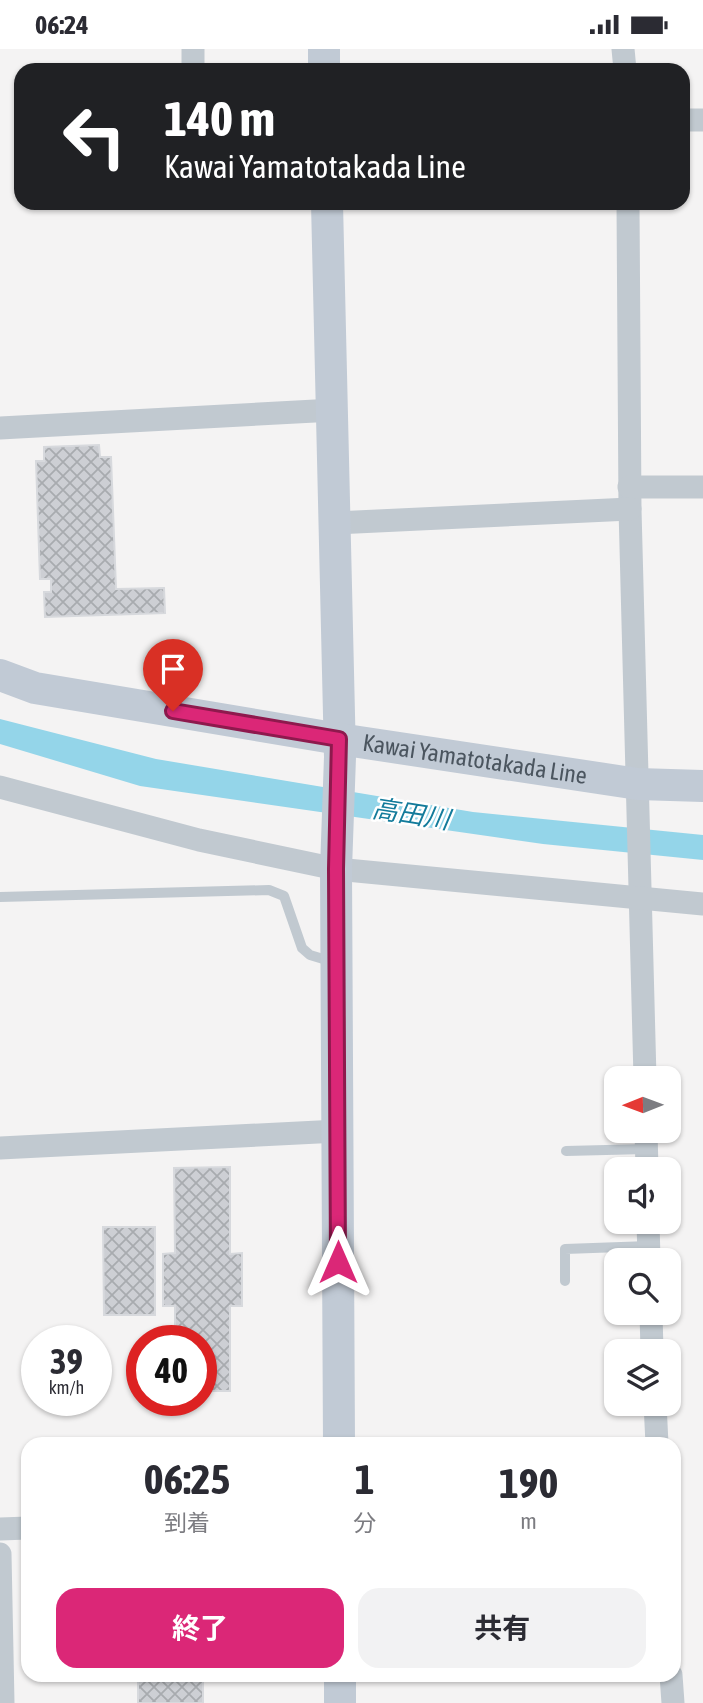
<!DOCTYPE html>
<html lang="ja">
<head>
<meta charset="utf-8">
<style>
  :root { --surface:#fff; --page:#f2f2f3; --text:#2b2b33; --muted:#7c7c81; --accent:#db2777 }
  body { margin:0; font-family:"Asap Condensed","Noto Sans JP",sans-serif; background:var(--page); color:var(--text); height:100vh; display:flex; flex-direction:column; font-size:26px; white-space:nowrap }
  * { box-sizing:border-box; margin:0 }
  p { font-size:23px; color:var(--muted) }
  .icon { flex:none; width:38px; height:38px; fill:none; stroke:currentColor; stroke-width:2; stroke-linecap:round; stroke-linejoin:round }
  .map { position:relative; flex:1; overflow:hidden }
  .sheet { position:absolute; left:21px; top:1388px; width:660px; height:245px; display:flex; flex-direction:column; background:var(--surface); border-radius:21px; box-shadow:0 2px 5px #0004 }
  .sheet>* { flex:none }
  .top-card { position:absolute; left:14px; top:14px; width:676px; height:147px; border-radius:21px; box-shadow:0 2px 5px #0004; background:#202124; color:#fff; overflow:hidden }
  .needle { width:46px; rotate:269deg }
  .controls { position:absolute; left:604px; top:1017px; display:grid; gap:14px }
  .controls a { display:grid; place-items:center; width:77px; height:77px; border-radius:14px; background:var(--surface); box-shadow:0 2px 5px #0004; font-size:35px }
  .speed { position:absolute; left:21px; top:1276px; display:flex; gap:14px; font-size:35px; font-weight:700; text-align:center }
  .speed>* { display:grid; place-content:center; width:91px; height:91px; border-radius:50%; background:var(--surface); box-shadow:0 2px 5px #0004; line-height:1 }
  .speed small { font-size:18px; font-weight:400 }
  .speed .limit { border:10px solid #d22; background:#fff; color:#111 }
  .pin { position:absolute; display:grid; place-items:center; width:60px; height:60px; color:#fff; margin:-72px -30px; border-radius:50% 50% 50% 0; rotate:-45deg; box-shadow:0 0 7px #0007 }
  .pin .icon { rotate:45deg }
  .me { position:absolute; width:77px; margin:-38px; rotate:0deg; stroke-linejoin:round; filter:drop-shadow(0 0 5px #0008) }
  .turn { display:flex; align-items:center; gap:24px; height:147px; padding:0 35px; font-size:32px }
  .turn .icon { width:91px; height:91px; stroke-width:2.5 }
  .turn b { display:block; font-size:49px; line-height:60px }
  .eta { display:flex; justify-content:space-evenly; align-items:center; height:119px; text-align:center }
  .eta b { font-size:42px; font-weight:700; line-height:49px }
  .cta { display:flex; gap:14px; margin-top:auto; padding:14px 35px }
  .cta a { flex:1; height:80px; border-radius:21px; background:var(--accent); color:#fff; font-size:28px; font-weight:700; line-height:80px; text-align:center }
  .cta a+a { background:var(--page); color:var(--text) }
  .status { display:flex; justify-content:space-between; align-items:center; height:49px; padding:0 35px; background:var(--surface); direction:ltr }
  .status svg { height:19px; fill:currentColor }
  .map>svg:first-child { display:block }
  .water { fill:#94d5e9 }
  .building { fill:url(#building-cross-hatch); stroke:#d7d9dd; stroke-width:2 }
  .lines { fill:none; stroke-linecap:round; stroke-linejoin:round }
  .lane { stroke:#c1c9d0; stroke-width:10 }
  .street { stroke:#c1c9d0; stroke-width:23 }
  .secondary { stroke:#c1cad5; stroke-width:32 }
  .route-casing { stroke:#8e194d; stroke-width:18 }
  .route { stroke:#db2777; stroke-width:12 }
  .labels { text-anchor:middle; stroke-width:5; stroke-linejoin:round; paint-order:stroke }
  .street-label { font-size:24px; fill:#4b555f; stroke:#fff }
  .water-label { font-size:26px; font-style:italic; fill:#137b9b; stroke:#fff }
</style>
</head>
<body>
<div class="status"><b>06:24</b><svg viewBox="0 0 49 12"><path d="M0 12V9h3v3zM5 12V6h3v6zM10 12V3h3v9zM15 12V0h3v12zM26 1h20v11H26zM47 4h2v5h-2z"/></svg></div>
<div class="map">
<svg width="703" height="1654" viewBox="0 0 703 1654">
  <defs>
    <pattern id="building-cross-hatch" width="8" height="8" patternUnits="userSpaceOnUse" patternTransform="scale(1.75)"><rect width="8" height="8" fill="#cdcfd4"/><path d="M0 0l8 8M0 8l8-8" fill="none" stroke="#a8abaf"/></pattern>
  </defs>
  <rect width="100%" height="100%" fill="#f4f3f3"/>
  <polygon class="water" points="0,670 156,710 473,763 703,786 703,811 543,795 140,737 0,695"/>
  <g class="building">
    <polygon points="99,396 100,408 111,408 116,540 164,539 165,564 45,568 44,543 51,543 51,530 40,530 36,412 44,412 44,398"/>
    <polygon points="230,1118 230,1205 242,1204 242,1257 230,1257 230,1342 201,1342 201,1292 175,1292 175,1257 163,1257 163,1205 175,1204 174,1119"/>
    <polygon points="103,1178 155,1178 155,1266 104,1266"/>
    <rect x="138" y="1626" width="65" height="28"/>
  </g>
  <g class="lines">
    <g class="lane">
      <polyline points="0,848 269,841 284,847 302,899 310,906 333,913"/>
      <polyline points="566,1102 646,1100"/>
      <polyline points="565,1232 565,1200 649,1197"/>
    </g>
    <g class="street">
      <polyline points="193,0 193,21"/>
      <polyline points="623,0 625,21"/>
      <polyline points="682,71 703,71"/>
      <polyline points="628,154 630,460 645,1029"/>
      <polyline points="0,379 334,361"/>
      <polyline points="629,438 703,438"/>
      <polyline points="335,474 630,460"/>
      <polyline points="0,738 199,791 336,820 703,855"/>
      <polyline points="646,1082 647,1120"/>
      <polyline points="0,1099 338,1082"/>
      <polyline points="648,1172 649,1211"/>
      <polyline points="651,1264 652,1302"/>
      <polyline points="655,1354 657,1395"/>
      <polyline points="0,1480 28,1479"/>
      <polyline points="0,1505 3,1654"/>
      <polyline points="671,1626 673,1654"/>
    </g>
    <g class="secondary">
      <polyline points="324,0 324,21"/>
      <polyline points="327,154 340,708 336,820 339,1395"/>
      <path id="s1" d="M0 626 35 639 339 690 638 735 703 737"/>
      <polyline points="340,1626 340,1654"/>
    </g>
  </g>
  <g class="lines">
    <defs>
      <polyline id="route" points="173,662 339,690 336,820 338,1213"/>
    </defs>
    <use href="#route" class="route-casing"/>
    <use href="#route" class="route"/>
  </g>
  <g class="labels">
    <g class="street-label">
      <text dy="8" stroke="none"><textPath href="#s1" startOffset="483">Kawai Yamatotakada Line</textPath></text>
    </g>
    <g class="water-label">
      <text transform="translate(411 765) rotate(9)" y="9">高田川</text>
    </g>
  </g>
</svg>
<div class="controls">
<a><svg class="needle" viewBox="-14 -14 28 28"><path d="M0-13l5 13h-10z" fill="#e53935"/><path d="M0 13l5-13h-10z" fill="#7c7c81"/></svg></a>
<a><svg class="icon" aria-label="sound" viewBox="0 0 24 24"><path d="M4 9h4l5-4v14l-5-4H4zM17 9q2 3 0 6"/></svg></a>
<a><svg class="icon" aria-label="search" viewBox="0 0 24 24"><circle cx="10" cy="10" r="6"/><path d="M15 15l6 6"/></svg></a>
<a><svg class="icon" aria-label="layers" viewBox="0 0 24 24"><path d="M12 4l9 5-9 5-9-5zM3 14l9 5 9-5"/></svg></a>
</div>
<div class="speed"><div>39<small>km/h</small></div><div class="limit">40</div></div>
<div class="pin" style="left:173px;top:662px;background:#d93025"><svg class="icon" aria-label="arrive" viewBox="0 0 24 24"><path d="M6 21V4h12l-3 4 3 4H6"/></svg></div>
<svg class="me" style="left:338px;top:1213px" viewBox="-20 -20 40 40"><path d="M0-17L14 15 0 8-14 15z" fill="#db2777" stroke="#fff" stroke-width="4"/></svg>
<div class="top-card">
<div class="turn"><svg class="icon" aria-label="left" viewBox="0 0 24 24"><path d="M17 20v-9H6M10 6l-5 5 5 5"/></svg><div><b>140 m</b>Kawai Yamatotakada Line</div></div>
</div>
<section class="sheet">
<div class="eta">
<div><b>06:25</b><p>到着</p></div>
<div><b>1</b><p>分</p></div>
<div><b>190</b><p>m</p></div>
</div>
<div class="cta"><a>終了</a><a>共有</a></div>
</section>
</div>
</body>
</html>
